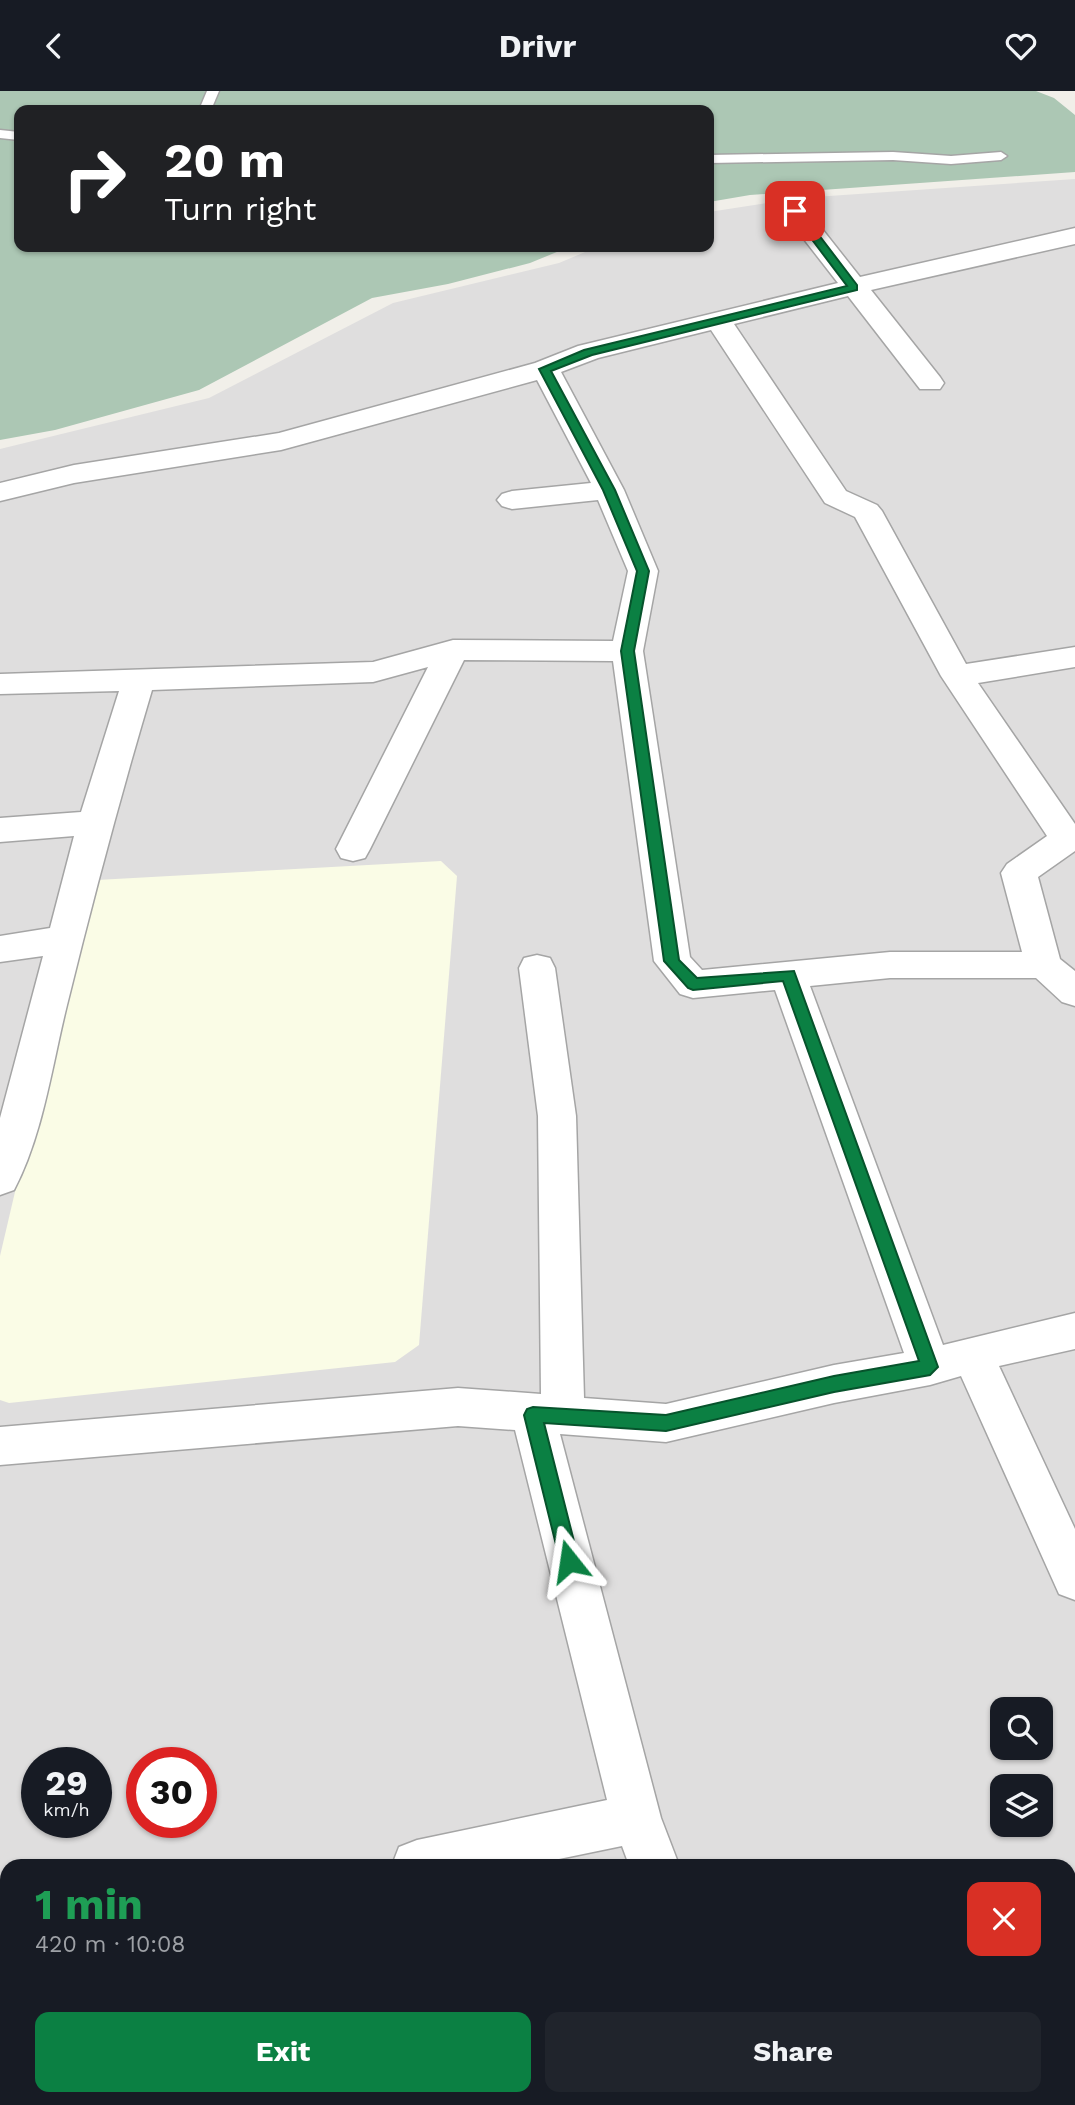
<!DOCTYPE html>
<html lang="en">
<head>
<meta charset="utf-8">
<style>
  :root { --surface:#171b24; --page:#20242c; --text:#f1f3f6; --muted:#9ea1a6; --accent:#0b8043 }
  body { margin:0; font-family:"Work Sans",sans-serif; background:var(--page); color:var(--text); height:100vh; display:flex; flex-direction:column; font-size:26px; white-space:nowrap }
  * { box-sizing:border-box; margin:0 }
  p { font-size:23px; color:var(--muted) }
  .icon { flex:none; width:38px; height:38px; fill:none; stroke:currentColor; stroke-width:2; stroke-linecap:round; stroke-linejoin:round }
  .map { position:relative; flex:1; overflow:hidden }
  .panel { position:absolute; left:0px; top:1768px; width:1076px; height:247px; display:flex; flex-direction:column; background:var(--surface); border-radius:21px 21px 0 0; box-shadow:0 2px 5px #0004 }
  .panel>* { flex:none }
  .top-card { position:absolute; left:14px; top:14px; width:700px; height:147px; border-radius:14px; box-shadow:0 2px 5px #0004; background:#202124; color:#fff; overflow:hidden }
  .tools { position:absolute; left:990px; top:1606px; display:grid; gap:14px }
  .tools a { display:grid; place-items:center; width:63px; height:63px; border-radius:14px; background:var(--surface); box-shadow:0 2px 5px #0004; font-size:35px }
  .speed { position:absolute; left:21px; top:1656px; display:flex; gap:14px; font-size:35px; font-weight:700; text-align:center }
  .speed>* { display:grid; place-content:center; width:91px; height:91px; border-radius:50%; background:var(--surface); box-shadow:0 2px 5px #0004; line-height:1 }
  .speed small { font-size:18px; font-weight:400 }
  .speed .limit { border:10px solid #d22; background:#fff; color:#111 }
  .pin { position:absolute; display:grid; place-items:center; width:60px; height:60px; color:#fff; margin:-30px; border-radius:14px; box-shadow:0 4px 10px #0006 }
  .me { position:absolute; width:77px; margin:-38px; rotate:345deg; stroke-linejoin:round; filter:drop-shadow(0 0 5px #0008) }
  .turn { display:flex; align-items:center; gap:24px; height:147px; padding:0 35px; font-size:32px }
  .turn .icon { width:91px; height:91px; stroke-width:2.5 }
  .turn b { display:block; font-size:49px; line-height:60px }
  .round { display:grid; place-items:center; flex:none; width:74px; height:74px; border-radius:14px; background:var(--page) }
  .summary { display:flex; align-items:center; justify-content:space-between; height:119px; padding:0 35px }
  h1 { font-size:42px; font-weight:700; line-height:52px; color:#1e9e55 }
  .primary-button { display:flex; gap:14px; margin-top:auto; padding:14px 35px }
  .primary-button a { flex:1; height:80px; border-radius:14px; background:var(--accent); color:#fff; font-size:28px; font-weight:700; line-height:80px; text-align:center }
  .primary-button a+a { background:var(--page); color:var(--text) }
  header { display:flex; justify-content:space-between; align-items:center; height:91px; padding:0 35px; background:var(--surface); font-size:32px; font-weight:700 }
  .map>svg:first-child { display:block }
  .residential { fill:#dfdede; fill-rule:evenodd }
  .education { fill:#fafce6 }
  .cemetery { fill:#acc7b4 }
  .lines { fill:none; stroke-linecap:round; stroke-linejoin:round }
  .lane-casing { stroke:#a5a5a5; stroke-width:3 }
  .street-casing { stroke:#a5a5a5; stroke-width:3 }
  .lane { fill:#fff; fill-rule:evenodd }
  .street { fill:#fff; fill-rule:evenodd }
  .route { fill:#0b8043; stroke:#07532c; stroke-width:2 }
</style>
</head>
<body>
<header><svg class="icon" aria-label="back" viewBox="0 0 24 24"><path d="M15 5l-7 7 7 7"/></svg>Drivr<svg class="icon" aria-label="heart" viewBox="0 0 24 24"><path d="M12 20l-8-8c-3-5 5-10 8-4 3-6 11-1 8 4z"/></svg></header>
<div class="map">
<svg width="1075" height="2014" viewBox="0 0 1075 2014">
  <rect width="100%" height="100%" fill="#f1efe9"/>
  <path class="residential" d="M1075 88V2014H0V358L209 307 393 212 559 172 597 156H709V121L800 107ZM1003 1619H1041V1657H1003ZM37 1671H96V1731H37ZM142 1671H201V1731H142ZM1003 1696H1041V1734H1003ZM7 1774H1069V2007H7Z"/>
  <polygon class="education" points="441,770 457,785 419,1254 395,1271 9,1312 0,1309 0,1165 84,806 97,789"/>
  <polygon class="cemetery" points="0,0 1036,0 1054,7 1075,24 1075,81 750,104 709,111 709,19 19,19 19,156 569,156 530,172 448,193 372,207 199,299 55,339 0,349"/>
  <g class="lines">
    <defs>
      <g id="lane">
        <polygon points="207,0 219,0 211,19 199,19"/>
        <polygon points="0,39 19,41 19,49 0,47"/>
        <polygon points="893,61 951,65 1001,61 1007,65 1001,69 951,73 893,69 709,72 709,64"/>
      </g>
      <g id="street">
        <path d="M795 112 804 115 860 186 1075 137V153L871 199 940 286 944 292 940 298H920L848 205 734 233 846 400 877 414 882 420 966 573 1075 556V576L978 592 1075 733V760L1038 786 1060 868 1075 880V915L1062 911 1036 887H890L810 895 943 1254 1075 1222V1258L999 1275 1075 1438V1509L1059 1503 961 1285 930 1294 834 1312 666 1351 560 1343 661 1727 679 1774H629L622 1755 530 1774H392L399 1756 417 1749 607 1709 515 1339 458 1335 0 1374V1336L458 1297 541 1303 538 1025 519 877 524 867 537 864 550 867 555 877 576 1025 584 1307 666 1313 834 1274 904 1262 775 899 693 907 680 903 654 870 613 570 464 569 370 758 365 767 353 770 341 767 336 758 428 576 373 591 152 599C121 703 93 808 67 914 52 974 43 1044 14 1099L0 1104V1027L43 865 0 871V845L50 837 74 745 0 751V727L81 721 119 600 0 603V583L373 571 453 549 613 550 628 480 598 409 512 418 502 415 497 409 502 403 512 400 591 392 537 289 281 359 74 392 0 410V392L74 374 279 342 535 272 578 255 838 192 782 120 786 115ZM711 239 825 412 855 426 941 585 1047 745 1007 773 1001 782 1022 861H890L702 879 690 866 643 560 658 480 624 399 561 281 598 267Z"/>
        <polygon points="7,1837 7,1889 0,1890 0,1838"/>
        <polygon points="1069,1984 1075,1987 1075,2014 1008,2014 1011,2007 1069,2007"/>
        <polygon points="714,2007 768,2007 771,2014 717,2014"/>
      </g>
    </defs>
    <use href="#lane" class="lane-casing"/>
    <use href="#street" class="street-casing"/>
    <use href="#lane" class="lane"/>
    <use href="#street" class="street"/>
  </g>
  <polygon class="route" points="792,118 799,118 857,194 857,199 592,264 551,280 615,399 649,480 634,560 679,869 697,887 794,880 938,1276 930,1284 834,1301 666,1340 544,1332 579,1470 576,1476 569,1479 563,1476 560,1470 524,1324 527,1318 533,1316 666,1324 834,1285 919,1270 783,890 693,899 688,897 664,870 621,560 637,480 603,399 539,278 584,259 847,195 792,122"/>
</svg>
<div class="tools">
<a><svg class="icon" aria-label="search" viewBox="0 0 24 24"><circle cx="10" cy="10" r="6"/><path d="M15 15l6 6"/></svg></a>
<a><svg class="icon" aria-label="layers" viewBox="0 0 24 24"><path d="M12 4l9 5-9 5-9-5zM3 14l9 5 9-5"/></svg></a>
</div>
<div class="speed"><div>29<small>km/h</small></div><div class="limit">30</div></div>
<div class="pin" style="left:795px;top:120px;background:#d93025"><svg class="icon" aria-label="arrive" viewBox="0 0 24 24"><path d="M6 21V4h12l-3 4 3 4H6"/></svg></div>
<svg class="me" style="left:569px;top:1470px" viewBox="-20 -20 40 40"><path d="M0-17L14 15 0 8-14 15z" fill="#0b8043" stroke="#fff" stroke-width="4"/></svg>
<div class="top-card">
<div class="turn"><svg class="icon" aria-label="right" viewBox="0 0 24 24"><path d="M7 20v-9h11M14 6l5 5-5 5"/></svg><div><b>20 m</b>Turn right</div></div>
</div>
<section class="panel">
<div class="summary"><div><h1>1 min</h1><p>420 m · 10:08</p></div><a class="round" style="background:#d93025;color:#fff"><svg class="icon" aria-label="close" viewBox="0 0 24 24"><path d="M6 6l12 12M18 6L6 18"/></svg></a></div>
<div class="primary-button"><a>Exit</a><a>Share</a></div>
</section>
</div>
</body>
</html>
